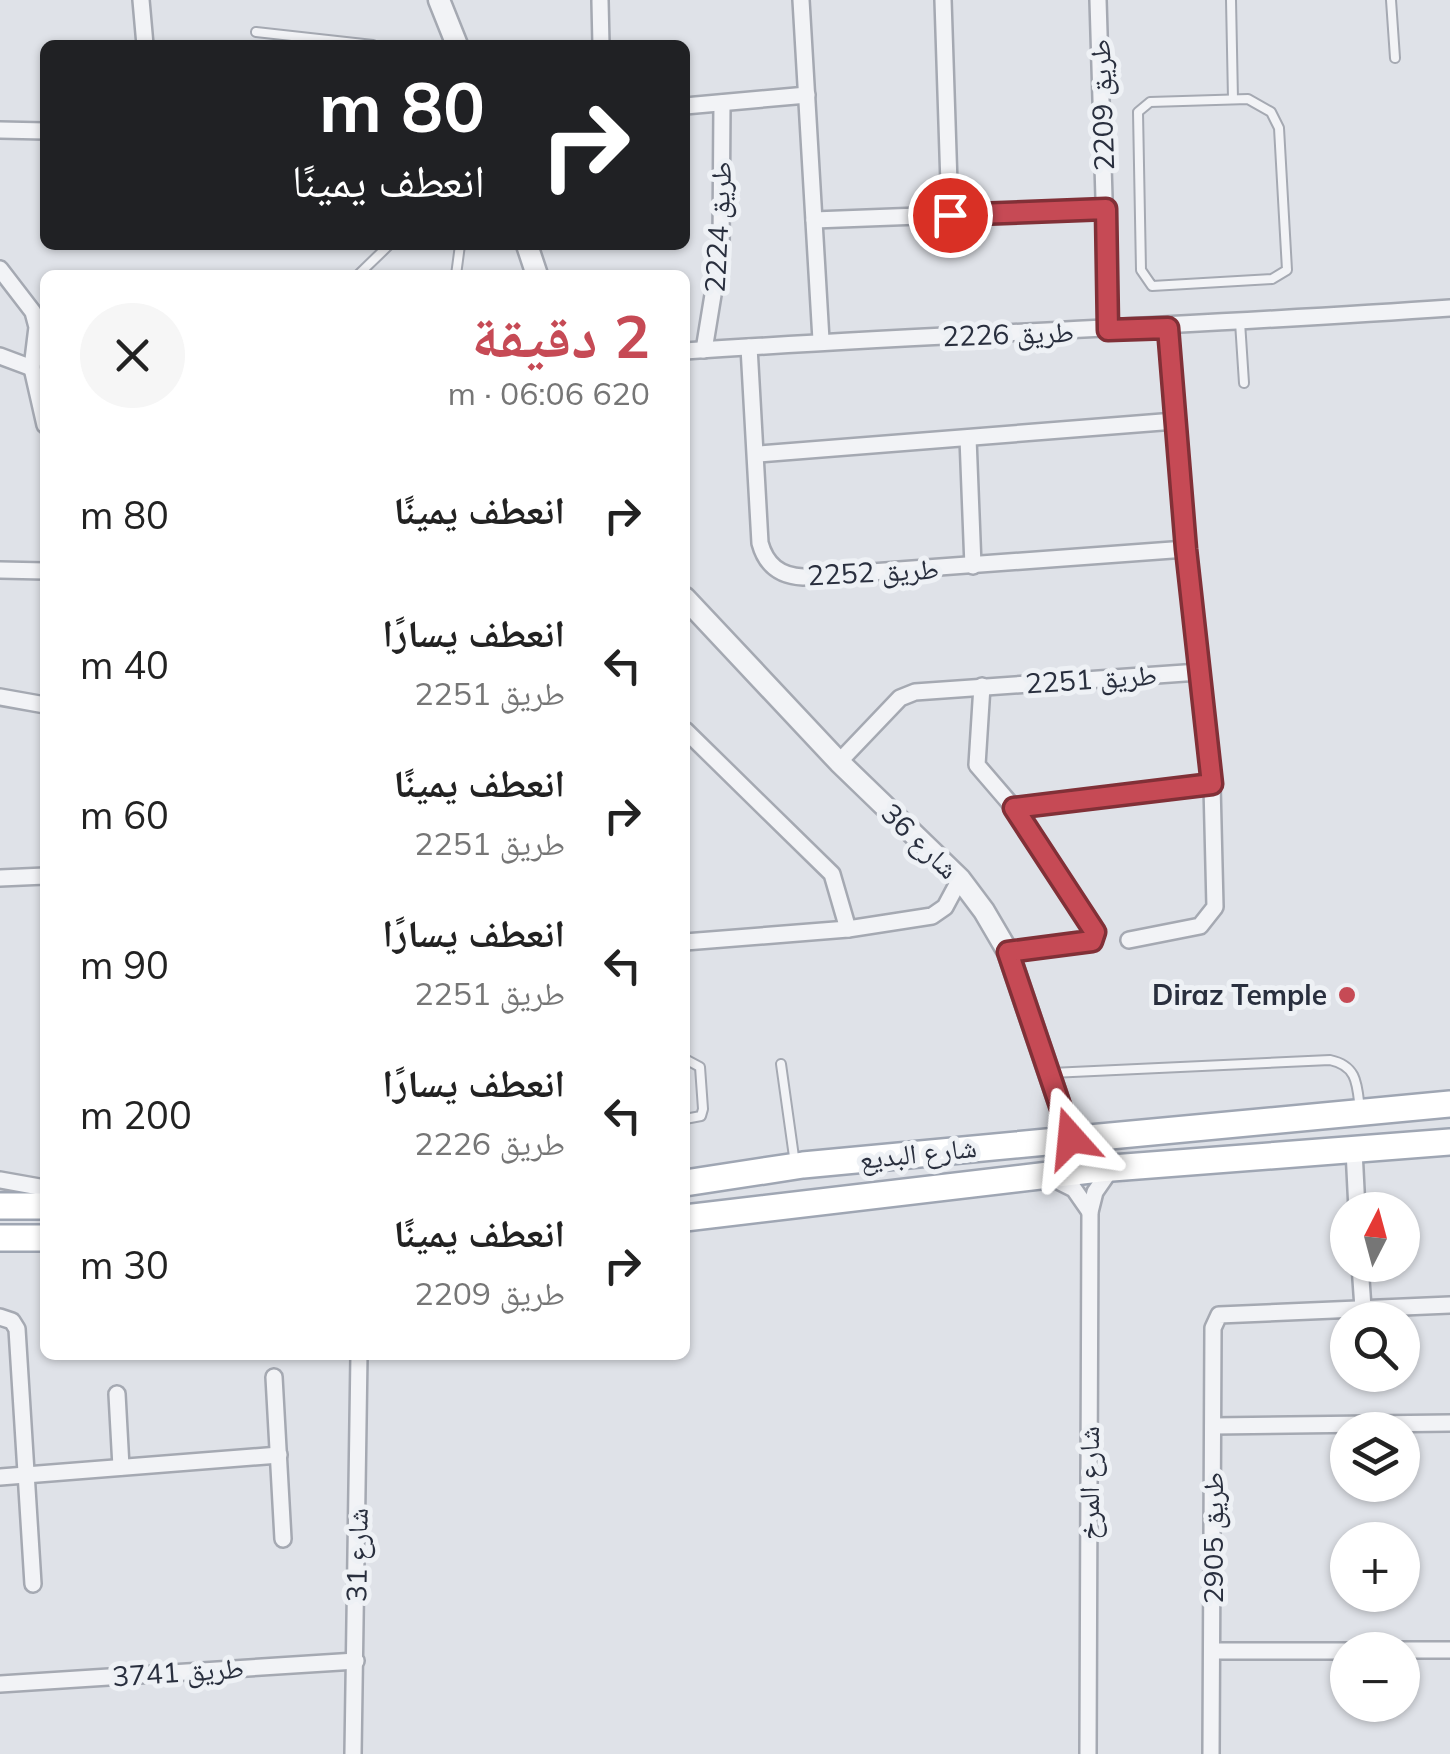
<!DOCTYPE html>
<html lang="ar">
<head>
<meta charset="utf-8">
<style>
  :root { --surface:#fff; --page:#f6f6f6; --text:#222; --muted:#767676; --accent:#c64a55 }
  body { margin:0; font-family:Mulish,"Noto Naskh Arabic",sans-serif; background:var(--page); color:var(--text); direction:rtl; height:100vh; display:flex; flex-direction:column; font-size:38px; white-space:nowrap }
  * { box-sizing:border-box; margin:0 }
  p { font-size:32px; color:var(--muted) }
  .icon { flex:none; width:55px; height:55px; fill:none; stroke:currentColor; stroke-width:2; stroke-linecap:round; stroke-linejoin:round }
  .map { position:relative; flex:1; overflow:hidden; direction:ltr }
  .drawer { position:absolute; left:40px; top:270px; width:650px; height:1090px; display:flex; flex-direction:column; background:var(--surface); border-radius:15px; box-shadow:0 2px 8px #0004; direction:rtl }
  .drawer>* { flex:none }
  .guide { position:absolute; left:40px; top:40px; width:650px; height:210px; border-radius:15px; box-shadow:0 2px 8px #0004; direction:rtl; background:#202124; color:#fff; overflow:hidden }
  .needle { width:65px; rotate:6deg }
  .controls { position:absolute; left:1330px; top:1192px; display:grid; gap:20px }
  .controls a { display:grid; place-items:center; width:90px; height:90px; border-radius:50%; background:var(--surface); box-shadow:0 2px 8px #0004; font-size:50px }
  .pin { position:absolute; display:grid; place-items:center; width:85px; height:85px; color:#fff; margin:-42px; border:5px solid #fff; border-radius:50%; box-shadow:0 2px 10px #0007 }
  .me { position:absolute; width:110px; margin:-55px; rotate:342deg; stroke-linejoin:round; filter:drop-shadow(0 0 8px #0008) }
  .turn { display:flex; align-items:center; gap:35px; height:210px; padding:0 40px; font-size:45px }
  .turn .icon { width:130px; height:130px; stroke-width:2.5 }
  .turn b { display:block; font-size:70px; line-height:85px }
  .round { display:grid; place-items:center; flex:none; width:105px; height:105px; border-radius:52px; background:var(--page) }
  .headline { display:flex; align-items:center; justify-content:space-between; height:170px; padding:0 40px }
  h1 { font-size:60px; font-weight:700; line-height:75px; color:var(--accent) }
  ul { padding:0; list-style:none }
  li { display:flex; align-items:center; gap:30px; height:150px; padding:0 40px }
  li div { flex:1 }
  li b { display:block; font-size:38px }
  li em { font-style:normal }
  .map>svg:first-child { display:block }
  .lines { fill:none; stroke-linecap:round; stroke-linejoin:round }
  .service-casing { stroke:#a5a9b2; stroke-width:12 }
  .minor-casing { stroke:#a5a9b2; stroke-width:20 }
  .tertiary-casing { stroke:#a5a9b2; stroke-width:25 }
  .primary-casing { stroke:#9fa6b3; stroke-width:30 }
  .service { stroke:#f2f3f6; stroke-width:8 }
  .minor { stroke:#f2f3f6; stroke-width:15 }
  .tertiary { stroke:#f2f3f6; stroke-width:20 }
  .primary { stroke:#fff; stroke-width:25 }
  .route-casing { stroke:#813037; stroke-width:25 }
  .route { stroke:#c64a55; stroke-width:18 }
  .poi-dot { fill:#c64a55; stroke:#eef1f5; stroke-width:4 }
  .labels { text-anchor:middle; stroke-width:10; stroke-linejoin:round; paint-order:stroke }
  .street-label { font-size:28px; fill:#292f3e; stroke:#eef1f5 }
  .poi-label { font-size:28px; font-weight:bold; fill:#292f3e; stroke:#eef1f5; text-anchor:end }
</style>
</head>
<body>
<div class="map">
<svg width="1450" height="1754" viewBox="0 0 1450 1754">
  <rect width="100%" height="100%" fill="#dfe2e8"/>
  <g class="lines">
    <defs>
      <g id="service">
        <polyline points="1231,0 1233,99"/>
        <polyline points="1391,0 1395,58"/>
        <polyline points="256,32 373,45"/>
        <polygon points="1248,99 1271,112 1279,128 1287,270 1272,279 1152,286 1141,270 1138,112 1150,102"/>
        <polyline points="358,275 389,245"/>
        <polyline points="456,275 460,245"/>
        <polyline points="1240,322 1244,383"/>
        <polyline points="685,1059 700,1067 703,1109 701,1116 685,1119"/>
        <polyline points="781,1064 795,1164"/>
        <path d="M1051 1073 1330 1060C1358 1066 1357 1085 1360 1110"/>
      </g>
      <g id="minor">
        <polyline points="141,0 145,45"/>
        <polyline points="801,0 821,340"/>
        <polyline points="943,0 950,215"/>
        <polyline points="1098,0 1108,330"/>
        <polyline points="600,1 601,45"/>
        <polyline points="685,106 807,95"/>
        <polyline points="0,130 45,131"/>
        <polyline points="814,220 1106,209"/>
        <polyline points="0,269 33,312 37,327 32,368 45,425"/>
        <path d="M749 347 760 543C766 565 780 576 803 577L1186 549"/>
        <polyline points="704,350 721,246 722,103"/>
        <path d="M685 351C940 334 1195 326 1450 308"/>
        <polyline points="0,356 32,368"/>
        <polyline points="968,438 973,566"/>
        <polyline points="758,454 1175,421"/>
        <polyline points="0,570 45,571"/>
        <polyline points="982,686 977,765 1014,808 1095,932 1092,941 1008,952"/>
        <polyline points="0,697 45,705"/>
        <polyline points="685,730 832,874 848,929"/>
        <polyline points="839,762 900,698 915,692 1199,672"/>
        <polyline points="1014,808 1212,785"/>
        <polyline points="0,878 45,876"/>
        <polyline points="1129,940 1200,926 1215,907 1212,785 1186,549 1168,328"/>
        <polyline points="685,942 848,929 932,916 945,907 960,879"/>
        <polyline points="1354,1150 1357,1210"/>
        <polyline points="1054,1179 1074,1189 1090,1212"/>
        <polyline points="0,1180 45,1188"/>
        <polyline points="1360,1265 1363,1308"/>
        <polyline points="0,1317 12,1321 17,1329 33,1584"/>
        <polyline points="274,1377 283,1539"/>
        <polyline points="117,1394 121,1467"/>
        <polyline points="1213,1426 1450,1423"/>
        <polyline points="0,1477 279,1455"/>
        <polyline points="1402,1650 1450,1650"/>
        <polyline points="1214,1651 1348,1651"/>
        <polyline points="0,1684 356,1661"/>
        <polyline points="353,1754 359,1355"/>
        <polyline points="1088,1754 1090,1212 1095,1192 1111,1169"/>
        <polyline points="1211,1754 1213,1328 1219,1315 1450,1305"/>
      </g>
      <g id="tertiary">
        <polyline points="439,0 457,45"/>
        <polyline points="527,245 537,275"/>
        <polyline points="685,598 839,762 960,879 984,911 1008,952 1071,1138"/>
      </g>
      <g id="primary">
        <polyline points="685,1183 803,1165 1450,1104"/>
        <polyline points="0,1206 45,1206"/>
        <polyline points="685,1218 1099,1169 1450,1142"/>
        <polyline points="0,1238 45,1238"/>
      </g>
    </defs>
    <use href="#service" class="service-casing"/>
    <use href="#minor" class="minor-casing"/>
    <use href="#tertiary" class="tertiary-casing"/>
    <use href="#primary" class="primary-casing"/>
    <use href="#service" class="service"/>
    <use href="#minor" class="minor"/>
    <use href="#tertiary" class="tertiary"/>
    <use href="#primary" class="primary"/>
  </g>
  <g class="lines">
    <defs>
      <polyline id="route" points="950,215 1106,209 1108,330 1168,328 1186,549 1212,784 1014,808 1095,932 1092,941 1008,952 1071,1138"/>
    </defs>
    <use href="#route" class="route-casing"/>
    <use href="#route" class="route"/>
  </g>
  <circle class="poi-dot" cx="1347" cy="995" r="10"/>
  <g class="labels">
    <g class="street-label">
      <text transform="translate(1102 105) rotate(-92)" y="10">طريق 2209</text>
      <text transform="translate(718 227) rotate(-87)" y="10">طريق 2224</text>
      <text transform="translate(1008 334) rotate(-2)" y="10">طريق 2226</text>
      <text transform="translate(873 572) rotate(-3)" y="10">طريق 2252</text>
      <text transform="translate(1091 679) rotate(-4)" y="10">طريق 2251</text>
      <text transform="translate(920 841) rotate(44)" y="10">شارع 36</text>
      <text transform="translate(918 1153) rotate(-6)" y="10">شارع البديع</text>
      <text transform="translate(1089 1483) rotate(-90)" y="10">شارع المرخ</text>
      <text transform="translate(1213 1538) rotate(-90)" y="10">طريق 2905</text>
      <text transform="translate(357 1555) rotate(-89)" y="10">شارع 31</text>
      <text transform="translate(178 1672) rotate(-4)" y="10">طريق 3741</text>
    </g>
    <g class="poi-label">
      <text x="1327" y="1005">Diraz Temple</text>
    </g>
  </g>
</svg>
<div class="controls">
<a><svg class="needle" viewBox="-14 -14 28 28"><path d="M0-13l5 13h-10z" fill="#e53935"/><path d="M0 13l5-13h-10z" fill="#767676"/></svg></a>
<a><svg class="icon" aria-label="search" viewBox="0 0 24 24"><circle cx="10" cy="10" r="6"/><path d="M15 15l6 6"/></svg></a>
<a><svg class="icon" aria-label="layers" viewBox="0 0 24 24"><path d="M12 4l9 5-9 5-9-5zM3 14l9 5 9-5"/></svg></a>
<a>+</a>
<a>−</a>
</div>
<div class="pin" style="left:950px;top:215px;background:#d93025"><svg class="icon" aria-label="arrive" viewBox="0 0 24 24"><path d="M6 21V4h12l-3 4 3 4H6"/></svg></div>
<svg class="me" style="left:1071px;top:1138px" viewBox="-20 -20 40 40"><path d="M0-17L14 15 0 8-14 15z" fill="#c64a55" stroke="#fff" stroke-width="4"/></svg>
<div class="guide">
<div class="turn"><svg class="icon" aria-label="right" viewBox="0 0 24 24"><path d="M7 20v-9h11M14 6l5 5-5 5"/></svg><div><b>80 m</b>انعطف يمينًا</div></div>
</div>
<section class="drawer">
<div class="headline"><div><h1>2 دقيقة</h1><p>620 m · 06:06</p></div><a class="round"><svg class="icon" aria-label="close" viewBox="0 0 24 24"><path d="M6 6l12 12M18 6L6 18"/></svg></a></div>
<ul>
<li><svg class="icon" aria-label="right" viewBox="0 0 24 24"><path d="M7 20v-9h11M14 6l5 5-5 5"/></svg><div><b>انعطف يمينًا</b></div><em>80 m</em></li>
<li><svg class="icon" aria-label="left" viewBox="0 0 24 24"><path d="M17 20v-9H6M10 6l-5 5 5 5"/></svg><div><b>انعطف يسارًا</b><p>طريق 2251</p></div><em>40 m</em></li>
<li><svg class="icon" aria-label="right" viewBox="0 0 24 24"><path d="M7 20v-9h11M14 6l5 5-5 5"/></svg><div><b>انعطف يمينًا</b><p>طريق 2251</p></div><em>60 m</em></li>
<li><svg class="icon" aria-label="left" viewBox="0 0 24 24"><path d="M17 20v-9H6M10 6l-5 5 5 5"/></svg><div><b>انعطف يسارًا</b><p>طريق 2251</p></div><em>90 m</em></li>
<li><svg class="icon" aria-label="left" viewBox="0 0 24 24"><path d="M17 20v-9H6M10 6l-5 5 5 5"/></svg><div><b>انعطف يسارًا</b><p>طريق 2226</p></div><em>200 m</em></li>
<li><svg class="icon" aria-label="right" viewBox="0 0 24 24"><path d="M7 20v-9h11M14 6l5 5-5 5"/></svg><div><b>انعطف يمينًا</b><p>طريق 2209</p></div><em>30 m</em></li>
</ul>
</section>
</div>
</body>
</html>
